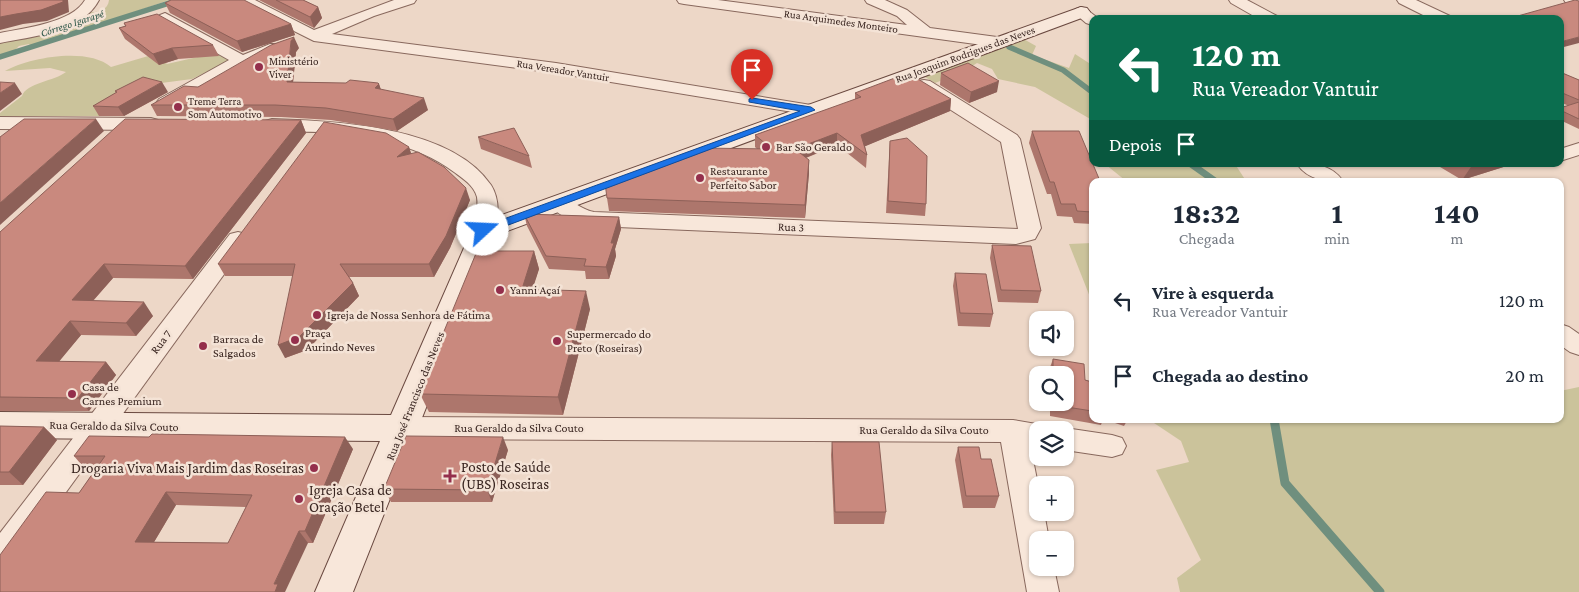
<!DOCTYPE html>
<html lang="pt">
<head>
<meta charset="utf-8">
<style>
  :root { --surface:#fff; --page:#f6f6f7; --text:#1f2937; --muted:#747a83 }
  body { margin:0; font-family:"Crimson Pro",serif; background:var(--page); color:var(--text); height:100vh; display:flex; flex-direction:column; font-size:19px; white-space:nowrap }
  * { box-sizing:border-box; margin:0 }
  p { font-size:16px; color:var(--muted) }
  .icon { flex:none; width:28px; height:28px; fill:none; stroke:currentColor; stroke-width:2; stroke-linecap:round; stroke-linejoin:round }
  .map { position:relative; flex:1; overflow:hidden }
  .details { position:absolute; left:1089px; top:178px; width:475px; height:245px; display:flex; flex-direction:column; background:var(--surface); border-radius:10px; box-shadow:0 1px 4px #0004 }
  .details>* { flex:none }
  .guide { position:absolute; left:1089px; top:15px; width:475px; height:152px; border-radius:10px; box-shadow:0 1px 4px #0004; background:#0b6e4f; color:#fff; overflow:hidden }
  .tools { position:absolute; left:1029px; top:311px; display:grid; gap:10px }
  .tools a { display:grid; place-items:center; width:45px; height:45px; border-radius:10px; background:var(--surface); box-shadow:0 1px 4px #0004; font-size:25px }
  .pin { position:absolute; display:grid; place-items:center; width:42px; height:42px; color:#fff; margin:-51px -21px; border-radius:50% 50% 50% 0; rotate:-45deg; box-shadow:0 0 5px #0007 }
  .pin .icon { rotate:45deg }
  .me { position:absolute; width:55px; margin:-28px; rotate:70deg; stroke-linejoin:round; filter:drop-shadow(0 0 4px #0008) }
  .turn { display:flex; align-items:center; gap:18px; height:105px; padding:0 20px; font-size:22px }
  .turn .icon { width:65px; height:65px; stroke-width:2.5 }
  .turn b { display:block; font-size:35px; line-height:42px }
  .then { display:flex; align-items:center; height:48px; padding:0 20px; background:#0003; gap:10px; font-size:19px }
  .eta { display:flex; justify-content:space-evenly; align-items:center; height:85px; text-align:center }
  .eta b { font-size:30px; font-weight:700; line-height:35px }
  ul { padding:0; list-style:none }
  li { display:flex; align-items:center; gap:15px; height:75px; padding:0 20px }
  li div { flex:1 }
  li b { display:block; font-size:19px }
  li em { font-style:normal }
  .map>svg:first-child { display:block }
  .green { fill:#cbc39b }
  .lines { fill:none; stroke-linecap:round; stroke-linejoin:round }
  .stream-far2 { stroke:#6f8f7e; stroke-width:5.5 }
  .stream-far1 { stroke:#6f8f7e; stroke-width:7 }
  .stream { stroke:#6f8f7e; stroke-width:9 }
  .street-casing { stroke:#88685d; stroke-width:2 }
  .secondary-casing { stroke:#6a4940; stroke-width:2 }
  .street { fill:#f8e7da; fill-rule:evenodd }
  .secondary { fill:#f8e7da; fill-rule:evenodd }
  .wall { fill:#ad766c; fill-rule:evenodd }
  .shaded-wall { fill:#8d6058 }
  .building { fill:#c9897e; stroke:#8d6058; fill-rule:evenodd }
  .route { fill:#1a73e8; stroke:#114b97 }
  .poi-dot { fill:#942f4c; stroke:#f4e3d6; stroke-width:2 }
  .labels { text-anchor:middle; stroke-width:5; stroke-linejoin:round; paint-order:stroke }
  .far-street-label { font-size:11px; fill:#392520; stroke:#f4e3d6 }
  .far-water-label { font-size:11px; font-style:italic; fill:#30584a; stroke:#f4e3d6 }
  .far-poi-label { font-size:11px; fill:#392520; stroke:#f4e3d6; text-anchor:start }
  .poi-label { font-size:12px; fill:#392520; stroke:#f4e3d6; text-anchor:start }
  .street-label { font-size:12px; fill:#392520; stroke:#f4e3d6 }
  .near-poi-label { font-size:15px; fill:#392520; stroke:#f4e3d6; text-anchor:start }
</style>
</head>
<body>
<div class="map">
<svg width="1579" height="592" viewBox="0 0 1579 592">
  <rect width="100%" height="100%" fill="#edd7c7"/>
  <g class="green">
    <path d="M109 0H169L42 44 31 46 29 44 19 46 15 50 0 56V43L87 12C96 13 108 11 109 0Z"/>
    <polygon points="1020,37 1036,46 1032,55 1069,68 1075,54 1092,65 1092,120 1035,87 998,79 992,69 977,63 963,72 935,83 920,74"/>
    <path d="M215 53 231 60 192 79 146 85 100 116H0V113L22 96C26 83 55 81 66 72L50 68 5 71C30 57 88 47 111 67L155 54 167 64Z"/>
    <polygon points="1105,164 1235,164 1246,181 1126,181"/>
    <polygon points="1092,243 1092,302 1069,244"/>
    <polygon points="1579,387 1579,592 1180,592 1177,578 1201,560 1156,470 1189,462 1181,441 1148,419 1560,419 1560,391"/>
  </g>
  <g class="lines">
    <g class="stream-far2">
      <polyline points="1009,47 1063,70 1092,92"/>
      <polyline points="0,57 179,0"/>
    </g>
    <polyline class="stream-far1" points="1191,164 1215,181"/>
    <polyline class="stream" points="1274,419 1285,483 1380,592"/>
    <defs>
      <g id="street">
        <path d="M85 0H99C82 33 33 36 0 43V33C24 28 72 23 85 0Z"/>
        <polygon points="236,0 255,0 314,30 394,0 416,0 414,3 374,16 332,34 556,63 811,105 817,106 820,110 817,114 811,115 556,73 314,41 238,3"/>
        <polygon points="677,0 718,0 907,25 897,16 867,3 865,0 885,0 907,10 930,28 997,37 1003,39 1005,42 1003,45 997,47 684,4 679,3"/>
        <polygon points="1229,0 1247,0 1277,16 1279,19 1259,19 1231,3"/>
        <polygon points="1397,0 1416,0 1450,16 1452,19 1431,19 1399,3"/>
        <polygon points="1564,0 1579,0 1579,8 1566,3"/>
        <polygon points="1081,7 1086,9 1099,19 1092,19 1092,25 1086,23 1073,12 1076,9"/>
        <polygon points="165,13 243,55 270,44 282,44 284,47 282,50 236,70 171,107 165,108 159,107 156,103 159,99 229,60 160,21 157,18 160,15"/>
        <path d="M924 80 930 81 1017 135 1020 139 1041 228 1035 239 1016 244 594 226C577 222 559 218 548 203L552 199C568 194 578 209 594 212L1018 229 1001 142 918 89 915 85 918 81Z"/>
        <polygon points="0,117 151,118 158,120 160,124 158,128 151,130 0,129"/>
        <path d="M272 119C337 121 451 126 491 185 500 199 500 222 491 236L483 238 475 236 472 231C474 220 479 208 477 197 474 185 462 178 454 172 415 143 366 135 319 132 302 131 282 133 265 129L263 125 265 121Z"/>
        <polygon points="1579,143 1579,155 1560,161 1560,149"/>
        <path d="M1297 164C1314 163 1332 165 1343 181 1326 182 1308 180 1297 164Z"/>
        <polygon points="238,232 246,234 249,239 246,244 11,568 0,572 0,533 230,234"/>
        <polygon points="1560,324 1569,327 1579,334 1579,355 1570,352 1560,345"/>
        <polygon points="402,417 1013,420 1048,426 1050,430 1038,430 1038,445 1030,444 1038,485 1038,512 1044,512 1049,540 1038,540 1038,568 1054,568 1059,592 1027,592 1001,442 402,439 392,436 388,428 392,420"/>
        <polygon points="1065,428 1112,435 1122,438 1126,446 1122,454 1112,457 1065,450 1065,430 1058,430"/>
      </g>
      <polygon id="secondary" points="1081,7 1087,8 1090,12 1087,16 494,236 353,592 315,592 380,441 0,438 0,412 391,415 474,225"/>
    </defs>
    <use href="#street" class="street-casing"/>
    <use href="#secondary" class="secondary-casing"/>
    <use href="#street" class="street"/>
    <use href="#secondary" class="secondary"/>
  </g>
  <g class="wall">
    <polygon points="259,0 303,0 318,7 322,18 314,28"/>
    <polygon points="165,3 291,24 295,35 242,52 170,13"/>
    <polygon points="124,23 213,45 219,56 178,59 159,65 125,39 119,28 125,26"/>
    <polygon points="299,48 296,52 293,82 379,84 381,90 428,110 397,131 331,120 281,117 157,116 151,105"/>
    <polygon points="1560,72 1579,80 1579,129 1560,120 1560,108 1569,106 1560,102"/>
    <polygon points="941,73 997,92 969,103 940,85"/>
    <polygon points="115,91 168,92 124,116 99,116 93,106 116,93"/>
    <polygon points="855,93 951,99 950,111 865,146 867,155 866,168 837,145 806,158 809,160 809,173 805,218 609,211 607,198 757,149 755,147 755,135 855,100"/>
    <polygon points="301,120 306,133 193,279 113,278 93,301 153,316 136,336 81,335 58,362 106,362 116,375 89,411 0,411 0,232"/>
    <polygon points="1032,131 1092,181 1092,224 1074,223 1072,217 1057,216 1051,194 1047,194 1029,143"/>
    <polygon points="478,137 529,156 532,168 481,149"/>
    <polygon points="890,141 926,204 925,216 886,213"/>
    <polygon points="409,147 411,154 470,200 450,248 434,277 349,277 353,283 359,296 307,350 285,358 293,276 225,276 218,264"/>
    <polygon points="1435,164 1513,164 1462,180"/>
    <polygon points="524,214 619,217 621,229 615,249 616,256 609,279 586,279 585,271 549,269 527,226"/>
    <polygon points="992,245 1041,291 1038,303 998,302 990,258"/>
    <polygon points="534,251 539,269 532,289 590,309 563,415 429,412 419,392"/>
    <polygon points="955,273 993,314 990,327 958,326 953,286"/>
    <polygon points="1053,359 1085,380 1092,382 1092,419 1128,419 1124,426 1103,419 1101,425 1050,416 1050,402 1065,402 1065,375 1050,375 1049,370"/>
    <polygon points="0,426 44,427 57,440 23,485 0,485"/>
    <polygon points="832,442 886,512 884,524 834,524 831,455"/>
    <polygon points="958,447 981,459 999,496 995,508 963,508 955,460"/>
    <path d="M353 449 313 543H308L0 592 79 493 96 469H85L74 456ZM176 505 246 507 228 543 154 542Z"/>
    <polygon points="508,450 492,502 391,502 384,489"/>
  </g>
  <g class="shaded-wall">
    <polygon points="63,0 68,0 69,12 47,21 23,24 0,30 0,17"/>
    <polygon points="318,7 322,18 314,28 310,17"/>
    <polygon points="291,24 295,35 242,52 237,41"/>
    <polygon points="294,37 299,48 296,52 292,93 287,82 291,41"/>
    <polygon points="1579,37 1579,43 1560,48 1560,42"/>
    <polygon points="172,48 178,59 159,65 153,54"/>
    <polygon points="999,81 997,92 969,103 971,92"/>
    <polygon points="162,82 168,92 124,116 118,107"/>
    <polygon points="15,83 22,94 0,111 0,93"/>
    <polygon points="379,84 383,96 375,88"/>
    <polygon points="424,98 428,110 397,131 393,119"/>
    <polygon points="951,99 950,111 861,148 861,135"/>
    <polygon points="96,119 104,131 0,225 0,203"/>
    <polygon points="301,120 306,133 193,279 185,266"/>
    <polygon points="837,133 837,145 795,162 795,149"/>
    <polygon points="409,147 413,159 397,157"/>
    <polygon points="809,160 809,173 805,218 805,205"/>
    <polygon points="1473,164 1513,164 1462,180"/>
    <polygon points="466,188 470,200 450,248 434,277 429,264"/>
    <polygon points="619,217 621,229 615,249 616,256 609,279 606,267 611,243"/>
    <polygon points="534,251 539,269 527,307 522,289"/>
    <polygon points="104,264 113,278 82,313 72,300"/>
    <polygon points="353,283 359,296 307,350 285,358 278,345"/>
    <polygon points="586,291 590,309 563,415 558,397"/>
    <polygon points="144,302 153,316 136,336 126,323"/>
    <polygon points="70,321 81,335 48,375 36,361"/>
    <polygon points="106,362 116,375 89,411 78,398"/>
    <polygon points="44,427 57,440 23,485 9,472"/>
    <polygon points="345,437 353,449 313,543 305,531"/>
    <polygon points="503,437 508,450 492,502 487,490"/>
    <polygon points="166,492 176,505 147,554 135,542"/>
    <polygon points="299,531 308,543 285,592 275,592 274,584"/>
  </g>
  <g class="building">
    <polygon points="0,0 63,0 63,2 41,10 16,14 0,17"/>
    <polygon points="171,0 244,0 291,24 237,41 165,3"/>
    <polygon points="276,0 303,0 318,7 310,17"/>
    <polygon points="1575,0 1579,1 1579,37 1560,42 1560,19 1507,19"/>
    <polygon points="157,14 213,45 172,48 153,54 119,28 126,26 124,23"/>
    <polygon points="294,37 291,41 287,82 346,83 350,80 378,83 379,84 375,88 424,98 393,119 326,108 275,105 151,105 184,86 198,87 271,45"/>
    <polygon points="968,63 999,81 971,92 941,73"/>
    <polygon points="1560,72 1579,80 1579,100 1560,92"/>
    <polygon points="908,73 951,99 861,135 867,155 837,133 795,149 809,160 805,205 607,198 605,183 701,148 772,149 755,135 861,97 855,93"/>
    <polygon points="143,77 162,82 118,107 93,106 117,92 115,91"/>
    <polygon points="0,82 15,83 0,93"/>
    <polygon points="1579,102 1579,119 1560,110 1560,108"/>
    <polygon points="24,119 96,119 0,203 0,137"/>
    <polygon points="125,119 301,120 185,266 104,264 72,300 144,302 126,323 70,321 36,361 106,362 78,398 0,397 0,232"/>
    <polygon points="324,122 386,133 409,147 397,157 418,152 444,167 466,188 446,236 429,264 340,264 353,283 299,337 278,345 295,264 218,264"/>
    <polygon points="514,128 529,156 478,137"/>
    <polygon points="1032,131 1079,131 1100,181 1092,181 1092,212 1077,211 1075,204 1061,204 1054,182 1050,182"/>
    <polygon points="907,138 927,156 926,204 888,201 890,141"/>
    <polygon points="524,214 619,217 611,243 614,243 606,267 584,266 586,259 546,256"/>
    <polygon points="992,245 1031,246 1041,291 1001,290"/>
    <polygon points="477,251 534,251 522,289 586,291 558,397 421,394 419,392"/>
    <polygon points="955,273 986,274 993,314 960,313"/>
    <polygon points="1053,359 1084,364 1085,380 1092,382 1092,411 1054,405 1054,402 1065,402 1065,375 1053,375"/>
    <polygon points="0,426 44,427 9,472 0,472"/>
    <path d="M152 434 345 437 305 531H299L274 584H278L275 592H0V555L46 492 79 493 105 456H74L89 436 149 437ZM166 492 252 495 228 543 135 542Z"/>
    <polygon points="406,436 503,437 487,490 384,489"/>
    <polygon points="832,442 879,442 886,512 835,512"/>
    <polygon points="958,447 979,447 981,459 991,459 999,496 966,496"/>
  </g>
  <polygon class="route" points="752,98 811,107 815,110 487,233 479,233 478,230 479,228 800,111 749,102 749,99"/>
  <g class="poi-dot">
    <circle cx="259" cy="67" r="5"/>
    <circle cx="178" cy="107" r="5"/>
    <circle cx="766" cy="147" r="5"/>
    <circle cx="700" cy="178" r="5"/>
    <circle cx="500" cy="290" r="5"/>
    <circle cx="317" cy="315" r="5"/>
    <circle cx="295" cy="340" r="5"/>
    <circle cx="557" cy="341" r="5"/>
    <circle cx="203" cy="346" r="5"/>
    <circle cx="72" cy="394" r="5"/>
    <circle cx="314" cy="468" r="5"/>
    <path d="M447.5 468.5h5v5h5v5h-5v5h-5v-5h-5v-5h5z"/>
    <circle cx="299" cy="499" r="5"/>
  </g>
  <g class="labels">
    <g class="far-street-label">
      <text transform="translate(841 21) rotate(8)" y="4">Rua Arquimedes Monteiro</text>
      <text transform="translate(965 54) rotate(-20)" y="4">Rua Joaquim Rodrigues das Neves</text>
      <text transform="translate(563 70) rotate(9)" y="4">Rua Vereador Vantuir</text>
    </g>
    <g class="far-water-label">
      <text transform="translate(72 23) rotate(-18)" y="4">Córrego Igarapé</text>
    </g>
    <g class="far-poi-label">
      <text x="269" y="65">Ministtério<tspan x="269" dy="13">Viver</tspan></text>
      <text x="188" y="105">Treme Terra<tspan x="188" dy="13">Som Automotivo</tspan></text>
    </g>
    <g class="poi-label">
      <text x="776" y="151">Bar São Geraldo</text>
      <text x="710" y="175">Restaurante<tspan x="710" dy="14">Perfeito Sabor</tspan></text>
      <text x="510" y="294">Yanni Açaí</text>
      <text x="327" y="319">Igreja de Nossa Senhora de Fátima</text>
      <text x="305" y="337">Praça<tspan x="305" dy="14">Aurindo Neves</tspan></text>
      <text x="567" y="338">Supermercado do<tspan x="567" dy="14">Preto (Roseiras)</tspan></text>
      <text x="213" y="343">Barraca de<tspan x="213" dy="14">Salgados</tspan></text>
      <text x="82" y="391">Casa de<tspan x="82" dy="14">Carnes Premium</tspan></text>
    </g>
    <g class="street-label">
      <text transform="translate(791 227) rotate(2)" y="4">Rua 3</text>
      <text transform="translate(161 342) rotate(-53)" y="4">Rua 7</text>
      <text transform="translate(415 396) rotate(-68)" y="4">Rua José Francisco das Neves</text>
      <text transform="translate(114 426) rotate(1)" y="4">Rua Geraldo da Silva Couto</text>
      <text x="519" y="432">Rua Geraldo da Silva Couto</text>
      <text x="924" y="434">Rua Geraldo da Silva Couto</text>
    </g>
    <g class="near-poi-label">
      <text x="461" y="472">Posto de Saúde<tspan x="461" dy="17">(UBS) Roseiras</tspan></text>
      <text x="304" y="473" text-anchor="end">Drogaria Viva Mais Jardim das Roseiras</text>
      <text x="309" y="495">Igreja Casa de<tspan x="309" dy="17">Oração Betel</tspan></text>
    </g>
  </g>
</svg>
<div class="tools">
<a><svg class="icon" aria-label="sound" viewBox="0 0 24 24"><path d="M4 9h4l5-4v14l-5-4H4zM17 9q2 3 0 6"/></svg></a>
<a><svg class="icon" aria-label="search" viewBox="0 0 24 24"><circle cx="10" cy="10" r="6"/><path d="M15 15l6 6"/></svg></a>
<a><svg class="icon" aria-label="layers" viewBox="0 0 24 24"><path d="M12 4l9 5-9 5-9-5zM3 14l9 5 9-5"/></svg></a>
<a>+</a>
<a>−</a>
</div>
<div class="pin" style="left:752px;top:100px;background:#d93025"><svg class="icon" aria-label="arrive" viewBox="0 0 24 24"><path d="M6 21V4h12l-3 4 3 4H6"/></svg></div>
<svg class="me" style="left:483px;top:230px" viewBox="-20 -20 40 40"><circle r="19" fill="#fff"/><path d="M0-13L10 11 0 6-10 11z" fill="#1a73e8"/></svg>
<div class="guide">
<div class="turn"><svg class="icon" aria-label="left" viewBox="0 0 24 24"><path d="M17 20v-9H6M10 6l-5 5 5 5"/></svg><div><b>120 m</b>Rua Vereador Vantuir</div></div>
<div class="then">Depois<svg class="icon" aria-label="arrive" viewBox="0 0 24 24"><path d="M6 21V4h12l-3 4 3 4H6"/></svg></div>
</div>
<section class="details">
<div class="eta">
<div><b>18:32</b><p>Chegada</p></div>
<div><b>1</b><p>min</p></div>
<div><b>140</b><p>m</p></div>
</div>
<ul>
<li><svg class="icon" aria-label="left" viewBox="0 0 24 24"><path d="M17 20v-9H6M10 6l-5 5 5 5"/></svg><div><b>Vire à esquerda</b><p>Rua Vereador Vantuir</p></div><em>120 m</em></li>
<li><svg class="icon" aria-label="arrive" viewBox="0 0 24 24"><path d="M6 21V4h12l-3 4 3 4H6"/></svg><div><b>Chegada ao destino</b></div><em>20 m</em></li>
</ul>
</section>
</div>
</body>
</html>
